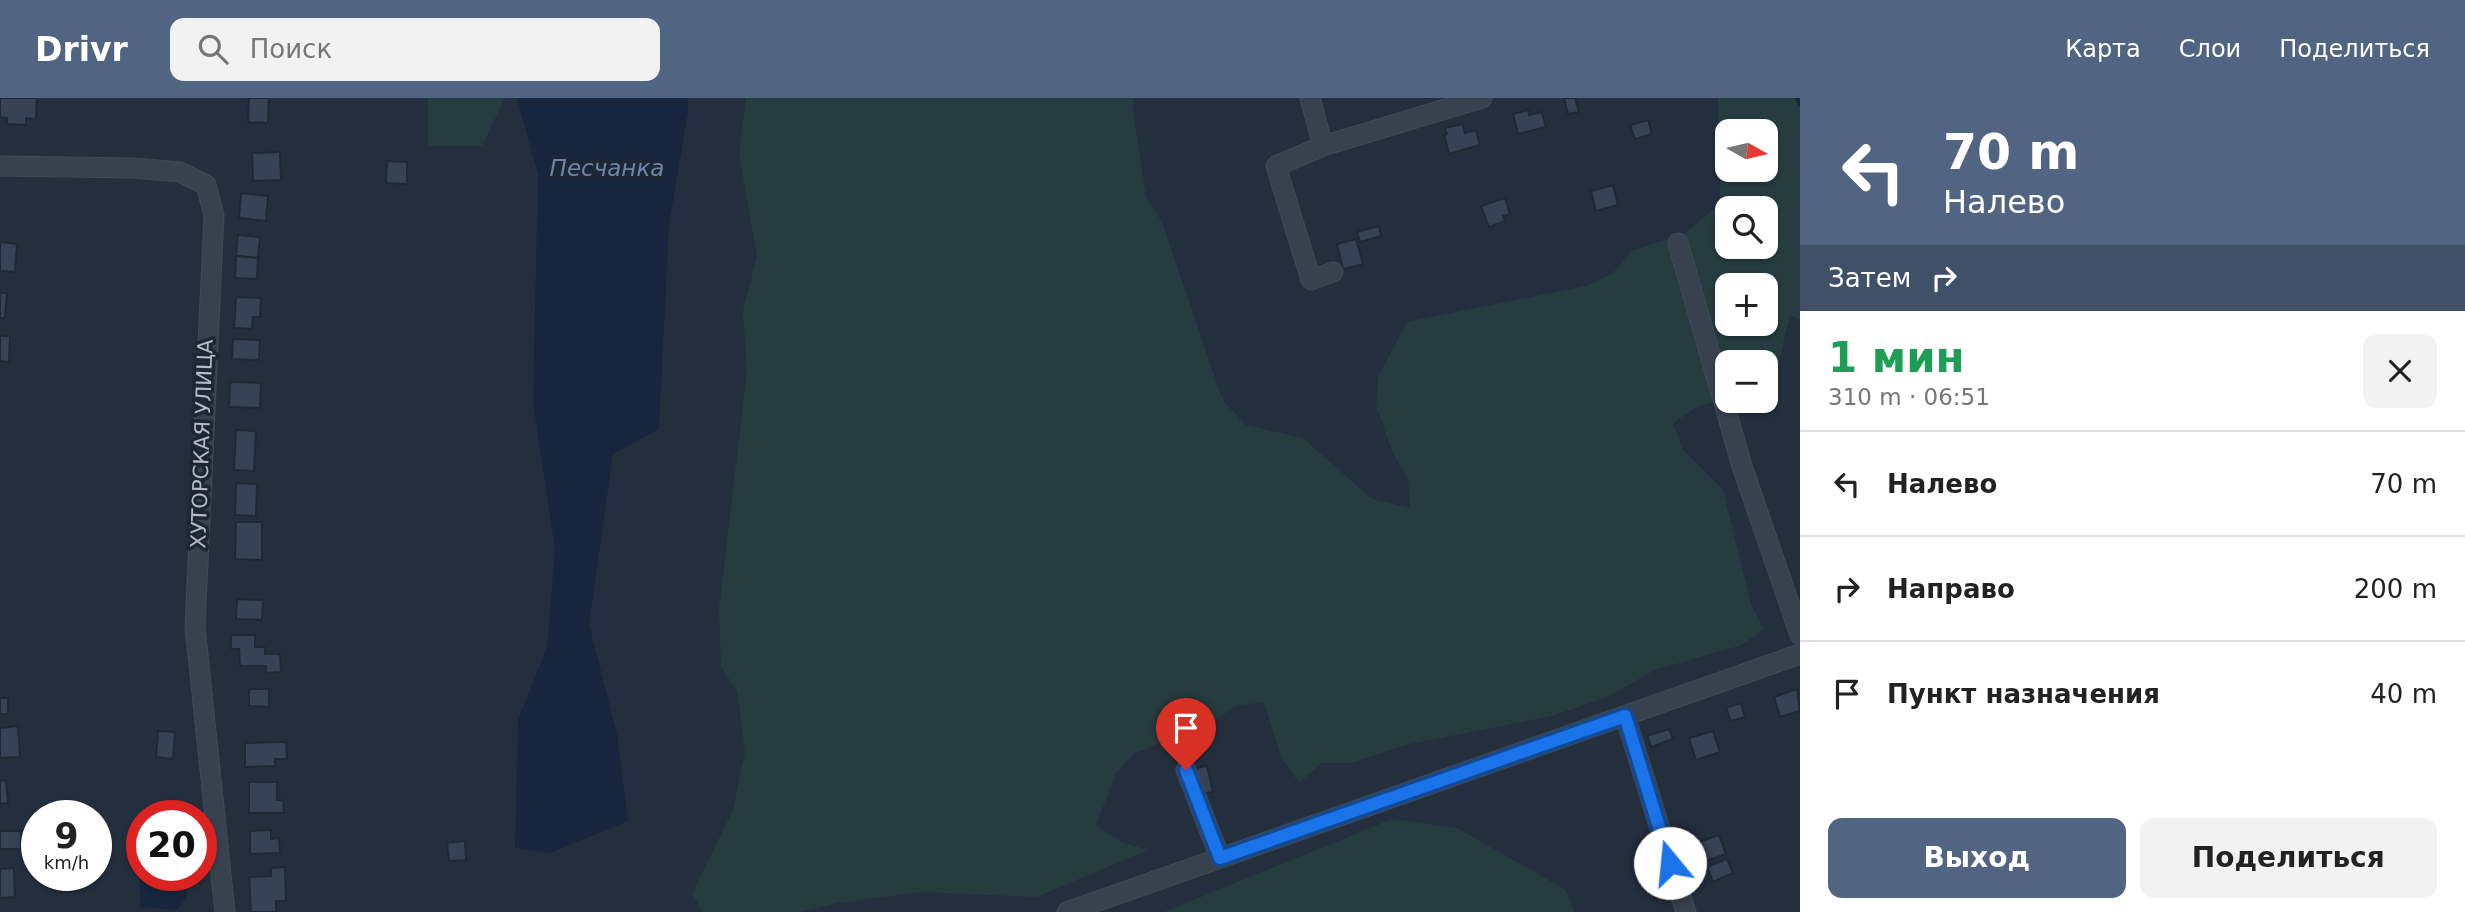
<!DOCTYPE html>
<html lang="ru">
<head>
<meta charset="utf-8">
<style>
  :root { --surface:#fff; --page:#f2f2f2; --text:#222; --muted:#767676; --line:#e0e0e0; --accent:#516482 }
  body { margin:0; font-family:"DejaVu Sans",sans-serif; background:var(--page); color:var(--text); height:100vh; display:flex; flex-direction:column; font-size:26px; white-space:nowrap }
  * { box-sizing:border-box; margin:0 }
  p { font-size:23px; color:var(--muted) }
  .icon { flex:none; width:38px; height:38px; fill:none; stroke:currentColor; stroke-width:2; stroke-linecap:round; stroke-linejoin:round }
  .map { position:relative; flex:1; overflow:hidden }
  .sheet { display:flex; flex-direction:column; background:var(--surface); width:665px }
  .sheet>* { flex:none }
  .hud { background:#516482; color:#fff; overflow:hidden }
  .needle { width:46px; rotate:98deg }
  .tools { position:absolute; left:1715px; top:21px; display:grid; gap:14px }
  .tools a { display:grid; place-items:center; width:63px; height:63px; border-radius:14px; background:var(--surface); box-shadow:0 2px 5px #0004; font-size:35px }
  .speed { position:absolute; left:21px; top:702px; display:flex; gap:14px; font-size:35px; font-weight:700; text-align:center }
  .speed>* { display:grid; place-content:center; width:91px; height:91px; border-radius:50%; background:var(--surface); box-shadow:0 2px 5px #0004; line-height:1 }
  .speed small { font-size:18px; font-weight:400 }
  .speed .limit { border:10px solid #d22; background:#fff; color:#111 }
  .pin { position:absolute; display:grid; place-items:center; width:60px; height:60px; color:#fff; margin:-72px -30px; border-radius:50% 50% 50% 0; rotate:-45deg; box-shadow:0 0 7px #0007 }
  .pin .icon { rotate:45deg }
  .me { position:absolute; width:77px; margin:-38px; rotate:343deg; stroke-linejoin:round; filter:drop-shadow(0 0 5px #0008) }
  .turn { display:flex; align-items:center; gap:24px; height:147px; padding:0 28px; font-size:32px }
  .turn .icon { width:91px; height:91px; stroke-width:2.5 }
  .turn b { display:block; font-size:49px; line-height:60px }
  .then { display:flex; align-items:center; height:66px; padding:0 28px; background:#0003; gap:14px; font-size:26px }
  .round { display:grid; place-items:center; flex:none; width:74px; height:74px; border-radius:14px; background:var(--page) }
  .overview { display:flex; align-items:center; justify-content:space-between; height:119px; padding:0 28px }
  h1 { font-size:42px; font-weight:600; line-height:52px; color:#1e9e55 }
  .primary-button { display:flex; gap:14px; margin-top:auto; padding:14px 28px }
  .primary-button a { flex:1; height:80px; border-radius:14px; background:var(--accent); color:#fff; font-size:28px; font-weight:600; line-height:80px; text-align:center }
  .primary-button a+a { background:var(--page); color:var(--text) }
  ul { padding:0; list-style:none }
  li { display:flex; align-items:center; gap:21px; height:105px; padding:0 28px; border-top:2px solid var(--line) }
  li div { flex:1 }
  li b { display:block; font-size:26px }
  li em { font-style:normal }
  header { display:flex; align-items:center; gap:42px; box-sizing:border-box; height:98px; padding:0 35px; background:var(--accent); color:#fff }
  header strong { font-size:33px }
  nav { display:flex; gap:38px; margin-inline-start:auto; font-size:24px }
  .search { width:490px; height:63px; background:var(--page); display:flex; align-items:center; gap:18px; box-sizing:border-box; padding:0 24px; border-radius:14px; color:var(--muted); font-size:26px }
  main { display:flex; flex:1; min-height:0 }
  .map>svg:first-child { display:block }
  .green { fill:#263c3f; fill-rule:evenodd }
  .water { fill:#17263c }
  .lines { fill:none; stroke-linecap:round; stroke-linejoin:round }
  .stream { stroke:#17263c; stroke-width:4.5 }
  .building { fill:#364354; stroke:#1f2835; stroke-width:2 }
  .minor-casing { stroke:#414a57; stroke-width:21 }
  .minor { stroke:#38414e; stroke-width:19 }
  .route-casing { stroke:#114b97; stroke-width:18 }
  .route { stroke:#1a73e8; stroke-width:12 }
  .labels { text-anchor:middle; stroke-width:7; stroke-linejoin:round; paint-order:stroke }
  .street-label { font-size:21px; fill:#b4bcc9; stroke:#1d2633 }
  .water-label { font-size:23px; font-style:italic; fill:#6d86a8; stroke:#1d2633 }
</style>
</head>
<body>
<header>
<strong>Drivr</strong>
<div class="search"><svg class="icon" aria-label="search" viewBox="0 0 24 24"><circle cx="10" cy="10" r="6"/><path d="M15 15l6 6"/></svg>Поиск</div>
<nav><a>Карта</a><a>Слои</a><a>Поделиться</a></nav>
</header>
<main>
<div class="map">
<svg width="1800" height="814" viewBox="0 0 1800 814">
  <rect width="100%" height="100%" fill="#242f3e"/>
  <g class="green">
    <polygon points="428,0 505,0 482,48 428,48"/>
    <path d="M746 0H1133V12L1146 99 1162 124 1223 303 1246 327 1303 340 1372 401 1410 410 1408 381 1392 353 1376 307 1378 279 1407 224 1586 188 1613 175 1632 153 1685 135 1720 106 1718 0H1800V221L1790 217 1776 276 1766 285V264H1727V301L1698 308 1673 325 1683 352 1723 392 1751 506 1764 532 1739 548 1655 572 1605 600 1552 618 1405 647 1351 665H1322L1299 685 1281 659 1264 604 1235 608 1212 625 1135 655 1116 675 1096 727 1121 744 1148 752 1036 799 922 794 838 805 800 814H703L692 796 733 712 745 654 737 593 721 569 719 511 747 273 743 213 757 158 739 56ZM1727 33H1766V72H1727ZM1727 110H1766V149H1727ZM1727 187H1766V226H1727Z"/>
    <polygon points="1392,721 1457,730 1566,792 1574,814 1164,814"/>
  </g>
  <g class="water">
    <polygon points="517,0 688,0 688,14 669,127 659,331 613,356 589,527 617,636 628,723 550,755 515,750 518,622 547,549 555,451 533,305 538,76"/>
    <polygon points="142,727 142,777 187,777 187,799 177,812 140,809 139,730"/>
  </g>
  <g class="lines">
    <polyline class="stream" points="1797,0 1800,6"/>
  </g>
  <g class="building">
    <polygon points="0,0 37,0 36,21 26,20 26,27 7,26 7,20 0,19"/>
    <polygon points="249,0 269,0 268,25 248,24"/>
    <polygon points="1564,0 1575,0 1579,14 1568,16"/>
    <polygon points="1528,12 1529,17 1542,14 1546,29 1518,36 1513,16"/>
    <polygon points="1648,22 1652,36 1635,41 1630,27"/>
    <polygon points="1463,26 1465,35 1476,32 1480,47 1449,56 1444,37 1447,36 1445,30"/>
    <polygon points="280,54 281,82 253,83 252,55"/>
    <polygon points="387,63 407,64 407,86 386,85"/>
    <polygon points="1613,87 1618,107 1596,113 1591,93"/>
    <polygon points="241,95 268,98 266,123 239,120"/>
    <polygon points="1505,100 1510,116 1503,118 1505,123 1489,129 1481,108"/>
    <polygon points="1379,128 1381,138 1360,144 1357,134"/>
    <polygon points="238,137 260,139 258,160 236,158"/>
    <polygon points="1356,141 1363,166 1343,171 1337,146"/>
    <polygon points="0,144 17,146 15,174 0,173"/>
    <polygon points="236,158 258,160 257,181 235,180"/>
    <polygon points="0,195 7,195 5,220 0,220"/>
    <polygon points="236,199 261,200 260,219 253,219 252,231 234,230"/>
    <polygon points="0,238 10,238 9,264 0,263"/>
    <polygon points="233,241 260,242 259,262 232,261"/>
    <polygon points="230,284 261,285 260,310 229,309"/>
    <polygon points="236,332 256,333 254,373 234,372"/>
    <polygon points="236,385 257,386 256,418 235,417"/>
    <polygon points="236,424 262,424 262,462 235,461"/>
    <polygon points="237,501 263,502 262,522 236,521"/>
    <polygon points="231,537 255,537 255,549 265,549 265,556 280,556 281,574 266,575 266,568 240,568 239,551 231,551"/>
    <polygon points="249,591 269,591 269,609 249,608"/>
    <polygon points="1797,591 1800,613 1780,619 1774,599"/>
    <rect x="0" y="600" width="8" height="16"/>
    <polygon points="1741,605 1745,619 1731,623 1726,610"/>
    <polygon points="18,628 20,659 0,660 0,630"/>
    <polygon points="1669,631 1673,641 1651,649 1647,638"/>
    <polygon points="158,633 175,634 173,661 156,659"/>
    <polygon points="1713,633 1720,654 1696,662 1689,640"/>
    <polygon points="286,644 287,661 275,661 275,668 245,669 245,645"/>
    <polygon points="1207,668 1213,694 1201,696 1196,670"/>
    <polygon points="6,682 8,705 0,706 0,683"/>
    <polygon points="249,684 277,684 277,702 283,702 284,715 249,715"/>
    <polygon points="271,732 271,741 279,740 280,755 250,756 250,733"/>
    <rect x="0" y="733" width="21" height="18"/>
    <polygon points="1719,737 1726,756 1706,763 1699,744"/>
    <polygon points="465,743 466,762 449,763 447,745"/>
    <polygon points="1727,761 1733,775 1713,784 1707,769"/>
    <polygon points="285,769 286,803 276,803 276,814 251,814 249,779 271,778 271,770"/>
    <polygon points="14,770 15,799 0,800 0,771"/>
  </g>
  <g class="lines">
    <defs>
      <g id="minor">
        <polyline points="1310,0 1323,48"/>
        <polyline points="0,68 133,70 180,74 206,87 214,117 195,529 225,814"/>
        <polyline points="1678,145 1742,368 1800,537"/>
        <polyline points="1333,174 1311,182 1276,68 1323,48 1482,0"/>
        <polyline points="1625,618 1686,814"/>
        <polyline points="1186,672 1220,760"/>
        <polyline points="1067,814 1800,556"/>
      </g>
    </defs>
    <use href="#minor" class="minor-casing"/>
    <use href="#minor" class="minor"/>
  </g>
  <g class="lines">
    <defs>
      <polyline id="route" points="1186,672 1220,760 1625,618 1670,765"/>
    </defs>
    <use href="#route" class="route-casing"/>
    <use href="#route" class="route"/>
  </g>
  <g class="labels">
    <g class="street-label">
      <text transform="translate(202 346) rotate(-88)" y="7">ХУТОРСКАЯ УЛИЦА</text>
    </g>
    <g class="water-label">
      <text x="607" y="78">Песчанка</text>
    </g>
  </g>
</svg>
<div class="tools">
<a><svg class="needle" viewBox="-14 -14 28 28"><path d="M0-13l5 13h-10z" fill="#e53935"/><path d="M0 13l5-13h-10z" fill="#767676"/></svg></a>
<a><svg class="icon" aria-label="search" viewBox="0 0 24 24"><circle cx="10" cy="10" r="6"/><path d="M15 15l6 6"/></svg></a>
<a>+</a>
<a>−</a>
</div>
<div class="speed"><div>9<small>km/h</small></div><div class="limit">20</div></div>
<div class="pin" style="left:1186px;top:672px;background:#d93025"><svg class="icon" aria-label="arrive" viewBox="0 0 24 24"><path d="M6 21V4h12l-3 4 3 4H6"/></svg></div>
<svg class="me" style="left:1670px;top:765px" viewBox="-20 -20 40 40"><circle r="19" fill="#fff"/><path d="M0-13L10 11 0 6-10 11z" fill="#1a73e8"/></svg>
</div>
<section class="sheet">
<div class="hud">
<div class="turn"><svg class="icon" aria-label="left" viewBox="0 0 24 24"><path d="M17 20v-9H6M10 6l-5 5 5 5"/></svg><div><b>70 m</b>Налево</div></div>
<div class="then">Затем<svg class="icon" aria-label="right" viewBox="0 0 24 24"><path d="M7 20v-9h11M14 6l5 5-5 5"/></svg></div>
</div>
<div class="overview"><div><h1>1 мин</h1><p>310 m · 06:51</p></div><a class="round"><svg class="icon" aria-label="close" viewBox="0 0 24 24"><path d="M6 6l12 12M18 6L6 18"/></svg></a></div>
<ul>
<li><svg class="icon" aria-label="left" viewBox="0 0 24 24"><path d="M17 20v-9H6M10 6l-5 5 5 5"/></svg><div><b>Налево</b></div><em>70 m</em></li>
<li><svg class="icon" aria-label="right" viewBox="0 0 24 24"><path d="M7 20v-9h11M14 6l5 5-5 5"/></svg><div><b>Направо</b></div><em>200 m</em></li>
<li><svg class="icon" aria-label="arrive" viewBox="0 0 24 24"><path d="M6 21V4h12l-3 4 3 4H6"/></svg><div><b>Пункт назначения</b></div><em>40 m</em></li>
</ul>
<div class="primary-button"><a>Выход</a><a>Поделиться</a></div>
</section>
</main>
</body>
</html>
